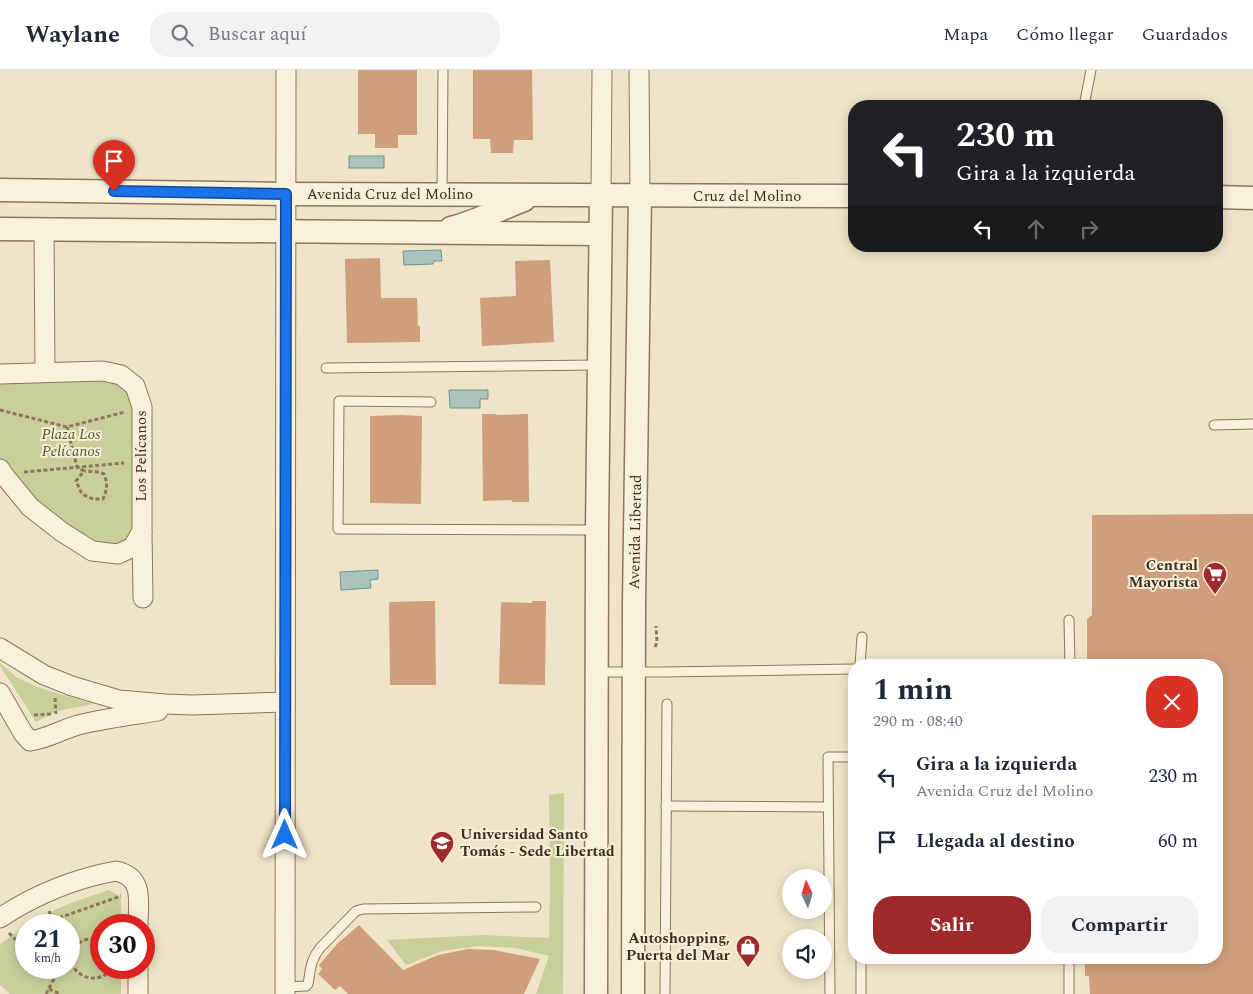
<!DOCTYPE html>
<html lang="es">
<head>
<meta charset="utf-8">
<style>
  :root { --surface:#fff; --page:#f2f2f3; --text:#1f2937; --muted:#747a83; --line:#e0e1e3; --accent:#9e2a2b }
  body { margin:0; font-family:Spectral,serif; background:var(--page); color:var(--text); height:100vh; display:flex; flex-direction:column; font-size:19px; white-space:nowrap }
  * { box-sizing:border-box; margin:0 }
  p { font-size:16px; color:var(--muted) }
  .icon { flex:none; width:28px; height:28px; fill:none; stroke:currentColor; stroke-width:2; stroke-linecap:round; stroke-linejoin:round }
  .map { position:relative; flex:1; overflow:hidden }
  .side { position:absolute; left:848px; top:589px; width:375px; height:305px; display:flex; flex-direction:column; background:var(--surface); border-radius:20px; box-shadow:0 2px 12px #0003 }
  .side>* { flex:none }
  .guide { position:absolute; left:848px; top:30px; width:375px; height:152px; border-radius:20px; box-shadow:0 2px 12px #0003; background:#202124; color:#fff; overflow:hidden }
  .needle { width:32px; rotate:356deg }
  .controls { position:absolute; left:782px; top:799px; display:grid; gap:10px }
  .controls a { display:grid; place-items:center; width:50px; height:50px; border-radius:50%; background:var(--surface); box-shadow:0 2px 12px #0003; font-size:25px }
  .speed { position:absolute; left:15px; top:844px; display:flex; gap:10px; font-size:25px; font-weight:700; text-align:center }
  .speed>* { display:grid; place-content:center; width:65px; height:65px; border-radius:50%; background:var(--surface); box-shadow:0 2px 12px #0003; line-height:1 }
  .speed small { font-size:12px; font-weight:400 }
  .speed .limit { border:8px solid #d22; background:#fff; color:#111 }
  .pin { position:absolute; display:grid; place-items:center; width:42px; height:42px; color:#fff; margin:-51px -21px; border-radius:50% 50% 50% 0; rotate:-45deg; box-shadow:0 0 5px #0007 }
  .pin .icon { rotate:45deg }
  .me { position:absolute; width:55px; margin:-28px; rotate:0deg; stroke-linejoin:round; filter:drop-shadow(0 0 4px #0008) }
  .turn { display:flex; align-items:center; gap:18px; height:105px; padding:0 25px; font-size:22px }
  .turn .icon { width:65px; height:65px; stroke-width:2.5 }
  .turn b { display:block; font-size:35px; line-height:42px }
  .lanes { display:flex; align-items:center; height:48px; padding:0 25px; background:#0003; justify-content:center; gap:25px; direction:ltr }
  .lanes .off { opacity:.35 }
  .round { display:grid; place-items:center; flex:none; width:52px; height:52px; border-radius:20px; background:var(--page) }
  .summary { display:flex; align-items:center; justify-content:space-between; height:85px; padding:0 25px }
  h1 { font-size:30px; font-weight:700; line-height:38px }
  .cta { display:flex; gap:10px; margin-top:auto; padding:10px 25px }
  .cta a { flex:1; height:58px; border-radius:20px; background:var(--accent); color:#fff; font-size:20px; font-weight:700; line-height:58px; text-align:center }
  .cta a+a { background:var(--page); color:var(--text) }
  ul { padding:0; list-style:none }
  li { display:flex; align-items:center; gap:15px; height:65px; padding:0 25px }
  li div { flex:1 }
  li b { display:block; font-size:19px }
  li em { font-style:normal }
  header { display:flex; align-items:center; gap:30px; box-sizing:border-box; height:70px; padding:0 25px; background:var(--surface); border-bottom:1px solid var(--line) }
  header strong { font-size:24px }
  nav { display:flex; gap:28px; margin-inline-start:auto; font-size:18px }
  .search { width:350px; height:45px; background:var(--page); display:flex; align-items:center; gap:12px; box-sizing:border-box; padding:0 18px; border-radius:20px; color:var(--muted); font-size:19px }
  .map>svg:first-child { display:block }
  .green { fill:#c9cf9b }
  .water { fill:#a9c4bc; stroke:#6f938a }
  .building { fill:#cf9f7d }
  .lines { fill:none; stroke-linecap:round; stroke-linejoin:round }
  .service-casing { stroke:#8d765c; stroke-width:11 }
  .minor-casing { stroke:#8d765c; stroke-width:21 }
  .tertiary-casing { stroke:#8d765c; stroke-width:25 }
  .path { stroke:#8d765c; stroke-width:3; stroke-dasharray:4 2.5; stroke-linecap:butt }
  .service { stroke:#faf1dc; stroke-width:9 }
  .minor { stroke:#faf1dc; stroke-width:19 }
  .tertiary { stroke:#faf1dc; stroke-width:22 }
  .route-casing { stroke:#114b97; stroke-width:12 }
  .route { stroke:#1a73e8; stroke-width:9 }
  .labels { text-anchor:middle; stroke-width:4; stroke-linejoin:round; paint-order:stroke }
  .street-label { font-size:15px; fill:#3d2e20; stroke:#f7eed8 }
  .park-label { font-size:15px; font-style:italic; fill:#4d5a26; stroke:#f7eed8 }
  .poi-label { font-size:15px; font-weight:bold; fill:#3d2e20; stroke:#f7eed8; text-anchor:end }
</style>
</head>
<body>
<header>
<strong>Waylane</strong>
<div class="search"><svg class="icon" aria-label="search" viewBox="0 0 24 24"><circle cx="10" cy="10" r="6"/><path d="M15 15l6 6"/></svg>Buscar aquí</div>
<nav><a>Mapa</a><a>Cómo llegar</a><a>Guardados</a></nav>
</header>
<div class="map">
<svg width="1253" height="924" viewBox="0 0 1253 924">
  <rect width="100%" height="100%" fill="#f0e4c8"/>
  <g class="green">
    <polygon points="102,306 131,319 137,338 137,460 117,479 94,476 65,458 9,404 0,389 0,309"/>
    <polygon points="0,593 16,607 37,617 94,634 57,641 36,652 0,596"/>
    <polygon points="564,723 563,924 536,924 549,886 515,878 478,876 443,881 406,895 387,870 483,865 549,868 550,810 549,725"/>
    <path d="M109 820 121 827V855H101V898H121V924H10L0 915V874L26 856V898H69V855H28C53 838 81 829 109 820Z"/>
  </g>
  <g class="water">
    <rect x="349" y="86" width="35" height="12"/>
    <polygon points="441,180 442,191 434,191 433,194 404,195 403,181"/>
    <polygon points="449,320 488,320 488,329 480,329 480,338 450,338"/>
    <polygon points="378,500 378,509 370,510 371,518 341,520 340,502"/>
  </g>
  <g class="building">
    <polygon points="358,0 417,0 417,65 398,65 398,78 375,78 375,64 358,64"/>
    <polygon points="473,0 532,0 533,70 514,70 513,83 491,83 490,69 473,69"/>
    <polygon points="380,188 381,228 417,228 418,256 420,256 420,272 347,273 345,189"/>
    <polygon points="550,190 554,272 482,276 480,228 516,226 515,191"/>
    <polygon points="482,344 496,344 496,345 528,344 529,432 512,432 512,430 483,431"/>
    <polygon points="401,345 422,346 421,434 370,433 370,346"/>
    <polygon points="1253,444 1253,924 1090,924 1089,906 1085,906 1085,888 1216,888 1216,595 1112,595 1112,589 1087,590 1087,549 1092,545 1092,445"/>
    <polygon points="428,531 435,531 436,615 390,615 389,532"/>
    <polygon points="532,531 546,531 545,615 499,614 501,532 532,533"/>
    <polygon points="359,855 403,900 438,885 468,879 494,880 540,889 524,924 348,924 340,916 335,920 318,904 322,899 319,895 337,874"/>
  </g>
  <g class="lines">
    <defs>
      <g id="service">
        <polyline points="1084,36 1091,0"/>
        <polyline points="442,124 443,0"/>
        <polyline points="326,298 599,295"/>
        <polyline points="431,332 339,331 338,459 597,460"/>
        <polyline points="1214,355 1253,354"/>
        <polyline points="1069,550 1070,595"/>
        <polyline points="860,595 862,567"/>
        <polyline points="598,602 663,602 854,599"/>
        <polyline points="666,736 828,737"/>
        <polyline points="861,888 861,924"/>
        <path d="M285 917 306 916 308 914C311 898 310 891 320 878L356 841 363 839 536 837"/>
        <polyline points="665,924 667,634"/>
        <polyline points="830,924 828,687 854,687"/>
        <polyline points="1069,924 1069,888"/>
      </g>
      <g id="minor">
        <polyline points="639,0 640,126"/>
        <polyline points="601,125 602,0"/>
        <polyline points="44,159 45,302"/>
        <polyline points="0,304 103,301 121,305 135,316 142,337 142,461 133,477 118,484 92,481 62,462 30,437 3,404 0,399"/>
        <polyline points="142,461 143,528"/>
        <polyline points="0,578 44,605 72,616 119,630 165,634 192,635 285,632"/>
        <path d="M0 623 23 663 30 671C48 669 64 658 82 654 107 648 133 645 158 641"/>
        <path d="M0 848C34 825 76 808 116 801 145 807 138 833 138 855"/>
        <polyline points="138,924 138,898"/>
        <polyline points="285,924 286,0"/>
      </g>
      <g id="tertiary">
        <polyline points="0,120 285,124 854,126"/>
        <polyline points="1216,127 1253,128"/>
        <path d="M451 158C476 152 500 139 524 130"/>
        <polyline points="0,159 600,164"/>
        <polyline points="596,924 597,460 601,125"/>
        <polyline points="633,924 634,532 640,126"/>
      </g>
    </defs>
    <use href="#service" class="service-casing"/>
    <use href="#minor" class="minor-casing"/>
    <use href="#tertiary" class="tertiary-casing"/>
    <g class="path">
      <polyline points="0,340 67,357 125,342"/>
      <path d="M67 357 77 397 84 401 76 411 82 424 93 429H103C107 420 108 414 104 404L99 402 84 401"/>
      <polyline points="24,402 124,393"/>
      <polyline points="655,577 657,572 656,556"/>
      <polyline points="55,628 56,644"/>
      <polyline points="34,645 53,644"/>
      <polyline points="49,841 55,855"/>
      <polyline points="53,850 121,826"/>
      <polyline points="9,863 26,880"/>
      <path d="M101 870C93 868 86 868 79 873 53 894 94 924 112 898"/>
      <polyline points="49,919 61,924"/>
      <polyline points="46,924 56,905 58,898"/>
    </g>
    <use href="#service" class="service"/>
    <use href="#minor" class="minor"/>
    <use href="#tertiary" class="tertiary"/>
  </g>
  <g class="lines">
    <defs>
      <polyline id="route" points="114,121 286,124 285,765"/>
    </defs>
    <use href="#route" class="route-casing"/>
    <use href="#route" class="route"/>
  </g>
  <defs>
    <symbol id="supermarket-pin" viewBox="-11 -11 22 30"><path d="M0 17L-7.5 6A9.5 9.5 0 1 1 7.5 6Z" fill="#9e2a2b" stroke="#f7eed8"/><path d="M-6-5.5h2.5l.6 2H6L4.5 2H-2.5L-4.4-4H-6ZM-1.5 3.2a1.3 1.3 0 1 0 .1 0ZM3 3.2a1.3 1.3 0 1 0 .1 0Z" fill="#fff"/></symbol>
    <symbol id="university-pin" viewBox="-11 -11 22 30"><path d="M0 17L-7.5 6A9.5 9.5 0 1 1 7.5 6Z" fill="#9e2a2b" stroke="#f7eed8"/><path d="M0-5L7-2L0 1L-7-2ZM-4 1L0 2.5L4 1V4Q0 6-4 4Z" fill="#fff"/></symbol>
    <symbol id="shop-pin" viewBox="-11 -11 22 30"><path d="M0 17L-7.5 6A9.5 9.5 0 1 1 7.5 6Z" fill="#9e2a2b" stroke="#f7eed8"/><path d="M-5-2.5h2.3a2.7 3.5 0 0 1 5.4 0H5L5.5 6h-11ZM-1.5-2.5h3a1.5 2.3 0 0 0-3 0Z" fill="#fff"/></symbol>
  </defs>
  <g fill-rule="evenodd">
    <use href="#supermarket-pin" x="1201" y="490" width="28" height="38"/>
    <use href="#university-pin" x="428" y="759" width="28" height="38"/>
    <use href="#shop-pin" x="734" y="863" width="28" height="38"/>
  </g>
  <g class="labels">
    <g class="street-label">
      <text x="390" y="129">Avenida Cruz del Molino</text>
      <text x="747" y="131">Cruz del Molino</text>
      <text transform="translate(141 386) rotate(-90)" y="5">Los Pelícanos</text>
      <text transform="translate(635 462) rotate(-89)" y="5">Avenida Libertad</text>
    </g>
    <g class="park-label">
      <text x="71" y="369">Plaza Los<tspan x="71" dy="17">Pelícanos</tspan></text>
    </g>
    <g class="poi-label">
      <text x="1198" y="500">Central<tspan x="1198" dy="17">Mayorista</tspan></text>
      <text x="460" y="769" text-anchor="start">Universidad Santo<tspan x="460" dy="17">Tomás - Sede Libertad</tspan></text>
      <text x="730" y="873">Autoshopping,<tspan x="730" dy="17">Puerta del Mar</tspan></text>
    </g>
  </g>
</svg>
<div class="controls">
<a><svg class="needle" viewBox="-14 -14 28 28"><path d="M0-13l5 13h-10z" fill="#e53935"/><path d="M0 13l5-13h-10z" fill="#747a83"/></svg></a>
<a><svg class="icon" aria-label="sound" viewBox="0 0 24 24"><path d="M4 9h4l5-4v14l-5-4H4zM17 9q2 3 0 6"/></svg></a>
</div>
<div class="speed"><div>21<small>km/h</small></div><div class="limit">30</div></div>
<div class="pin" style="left:114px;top:121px;background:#d93025"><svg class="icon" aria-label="arrive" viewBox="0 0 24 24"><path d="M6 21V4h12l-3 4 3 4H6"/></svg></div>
<svg class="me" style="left:285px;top:765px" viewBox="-20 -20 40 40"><path d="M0-17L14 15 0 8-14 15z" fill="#1a73e8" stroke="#fff" stroke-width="4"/></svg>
<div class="guide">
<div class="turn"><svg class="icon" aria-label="left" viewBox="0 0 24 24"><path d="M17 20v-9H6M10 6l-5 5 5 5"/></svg><div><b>230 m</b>Gira a la izquierda</div></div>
<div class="lanes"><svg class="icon" aria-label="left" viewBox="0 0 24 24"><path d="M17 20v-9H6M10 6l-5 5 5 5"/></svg><svg class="icon off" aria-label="ahead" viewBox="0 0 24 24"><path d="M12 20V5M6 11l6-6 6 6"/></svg><svg class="icon off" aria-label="right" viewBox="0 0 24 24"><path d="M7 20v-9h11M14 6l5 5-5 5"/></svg></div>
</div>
<section class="side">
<div class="summary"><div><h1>1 min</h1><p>290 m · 08:40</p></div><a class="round" style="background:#d93025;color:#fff"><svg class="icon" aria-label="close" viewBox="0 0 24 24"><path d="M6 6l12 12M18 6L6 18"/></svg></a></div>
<ul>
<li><svg class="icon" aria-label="left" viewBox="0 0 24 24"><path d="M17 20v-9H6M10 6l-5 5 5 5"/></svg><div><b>Gira a la izquierda</b><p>Avenida Cruz del Molino</p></div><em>230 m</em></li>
<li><svg class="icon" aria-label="arrive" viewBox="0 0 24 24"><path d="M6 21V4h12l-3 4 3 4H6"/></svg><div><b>Llegada al destino</b></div><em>60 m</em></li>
</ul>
<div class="cta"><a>Salir</a><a>Compartir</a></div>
</section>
</div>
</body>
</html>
